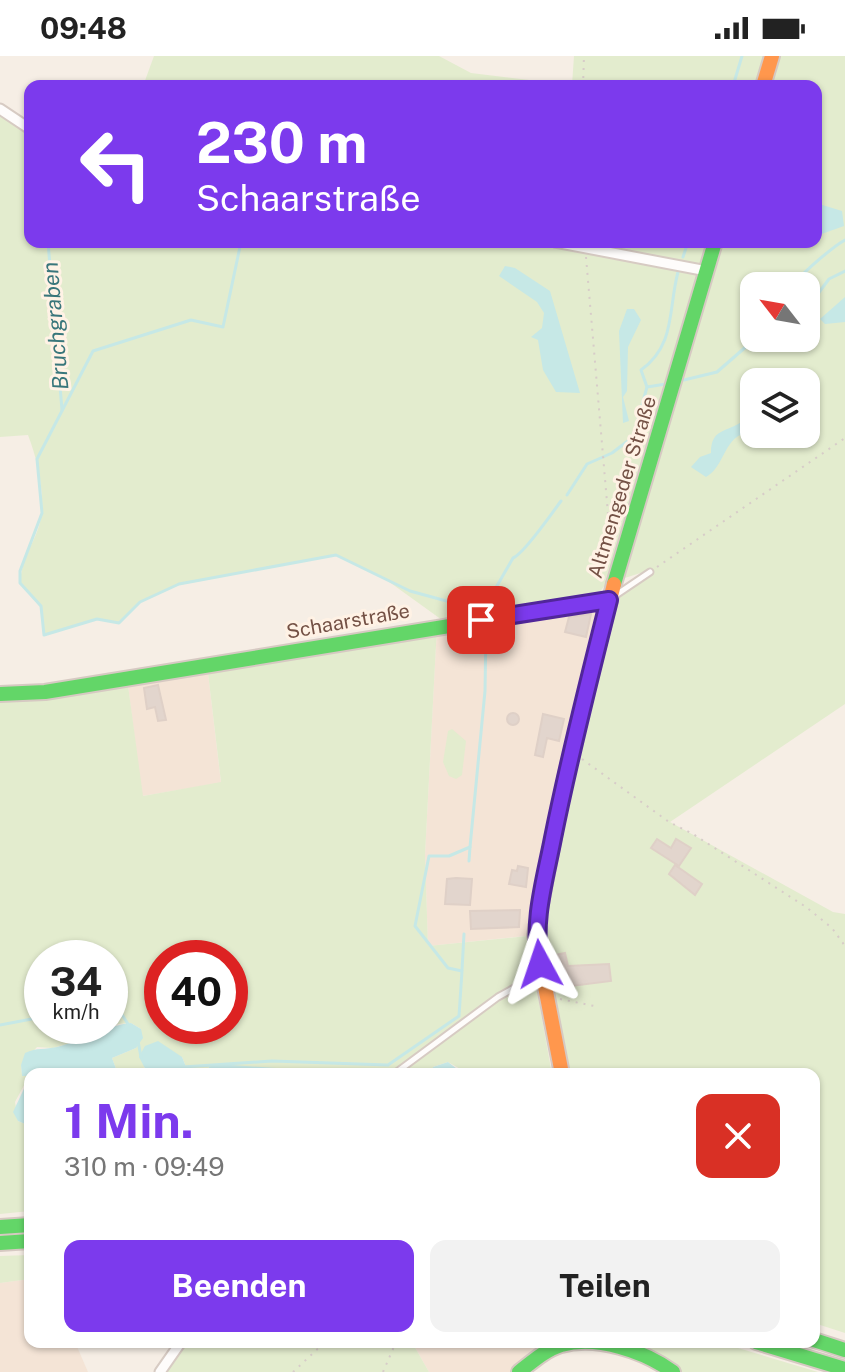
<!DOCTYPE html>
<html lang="de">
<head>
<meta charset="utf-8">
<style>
  :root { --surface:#fff; --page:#f2f2f2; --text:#222; --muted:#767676; --accent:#7c3aed }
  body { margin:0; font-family:"Public Sans",sans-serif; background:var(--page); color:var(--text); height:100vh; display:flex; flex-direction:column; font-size:30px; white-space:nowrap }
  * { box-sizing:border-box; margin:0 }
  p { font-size:26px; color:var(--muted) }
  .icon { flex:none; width:44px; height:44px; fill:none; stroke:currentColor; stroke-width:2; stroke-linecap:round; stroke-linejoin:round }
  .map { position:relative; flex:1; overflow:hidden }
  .panel { position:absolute; left:24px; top:1012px; width:796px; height:280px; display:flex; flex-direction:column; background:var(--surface); border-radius:16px; box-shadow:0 2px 6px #0004 }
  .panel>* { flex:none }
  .hud { position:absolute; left:24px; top:24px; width:798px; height:168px; border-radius:16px; box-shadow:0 2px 6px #0004; background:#7c3aed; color:#fff; overflow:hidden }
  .needle { width:52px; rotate:301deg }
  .tools { position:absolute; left:740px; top:216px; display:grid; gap:16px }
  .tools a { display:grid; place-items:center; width:80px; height:80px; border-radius:16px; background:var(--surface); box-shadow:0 2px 6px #0004; font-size:40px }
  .speed { position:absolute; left:24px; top:884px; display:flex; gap:16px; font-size:40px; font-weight:700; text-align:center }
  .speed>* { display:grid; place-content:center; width:104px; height:104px; border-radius:50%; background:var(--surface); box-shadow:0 2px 6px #0004; line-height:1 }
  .speed small { font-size:20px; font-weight:400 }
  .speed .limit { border:12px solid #d22; background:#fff; color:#111 }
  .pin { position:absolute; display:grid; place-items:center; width:68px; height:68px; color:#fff; margin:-34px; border-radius:16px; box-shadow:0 4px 12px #0006 }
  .me { position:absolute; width:88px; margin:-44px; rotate:355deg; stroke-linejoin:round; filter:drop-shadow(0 0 6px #0008) }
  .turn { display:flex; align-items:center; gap:28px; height:168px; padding:0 40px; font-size:36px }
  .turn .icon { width:104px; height:104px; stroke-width:2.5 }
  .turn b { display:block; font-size:56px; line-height:68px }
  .round { display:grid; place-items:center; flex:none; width:84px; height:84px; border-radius:16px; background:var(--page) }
  .headline { display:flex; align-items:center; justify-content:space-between; height:136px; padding:0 40px }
  h1 { font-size:48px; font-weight:700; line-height:60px; color:var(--accent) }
  .primary-button { display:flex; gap:16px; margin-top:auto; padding:16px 40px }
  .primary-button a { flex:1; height:92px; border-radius:16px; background:var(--accent); color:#fff; font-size:32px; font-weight:700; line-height:92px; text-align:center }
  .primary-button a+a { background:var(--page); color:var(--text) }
  .status { display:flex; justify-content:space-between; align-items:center; height:56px; padding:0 40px; background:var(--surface); direction:ltr }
  .status svg { height:22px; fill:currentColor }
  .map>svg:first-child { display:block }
  .residential { fill:#f4e4d6 }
  .green { fill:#e3ecce; fill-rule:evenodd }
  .water { fill:#c6e8e6 }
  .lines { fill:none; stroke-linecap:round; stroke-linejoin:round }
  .stream { stroke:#c6e8e6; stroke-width:3 }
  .building { fill:#e2d5cd; stroke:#dfd0c7; stroke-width:2 }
  .lane-casing { stroke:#d7cbc3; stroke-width:9 }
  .street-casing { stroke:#d7cbc3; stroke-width:13 }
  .fast-casing { stroke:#d6c9c2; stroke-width:18 }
  .slow-casing { stroke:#d6c9c2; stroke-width:18 }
  .path { stroke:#d7ccc8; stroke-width:2; stroke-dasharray:2 6; stroke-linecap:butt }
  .lane { stroke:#fefcfb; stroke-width:5 }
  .street { stroke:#fefcfb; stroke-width:9 }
  .fast { stroke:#63d668; stroke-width:14 }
  .slow { stroke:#ff974d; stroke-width:14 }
  .route-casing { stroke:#51269a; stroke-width:20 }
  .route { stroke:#7c3aed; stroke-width:14 }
  .labels { text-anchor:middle; stroke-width:6; stroke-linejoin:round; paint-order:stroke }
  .street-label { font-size:20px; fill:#745145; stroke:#fff2e5 }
  .water-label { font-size:22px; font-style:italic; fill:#39767b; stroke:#fff2e5 }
</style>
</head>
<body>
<div class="status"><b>09:48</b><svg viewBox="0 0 49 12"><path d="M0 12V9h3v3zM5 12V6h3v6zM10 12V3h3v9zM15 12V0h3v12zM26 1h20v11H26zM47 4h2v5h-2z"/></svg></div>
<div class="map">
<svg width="845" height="1316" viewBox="0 0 845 1316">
  <rect width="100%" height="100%" fill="#f6eee5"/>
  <g class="residential">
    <polygon points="609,544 535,879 428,890 425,799 437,570"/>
    <polygon points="207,609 221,727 142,740 127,622"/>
    <polygon points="30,1223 30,1286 75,1286 88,1316 0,1316 0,1227"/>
    <polygon points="412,1286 534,1286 543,1298 522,1316 429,1316"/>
  </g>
  <g class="green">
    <path d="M154 0H439L471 17 572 29 574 0H845V648L670 766 833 856 845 858V1277L814 1267V1018H562L536 890 609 544 653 513 606 528 591 547 449 569 381 520 336 499 179 529 140 546 119 567 97 563 44 579 40 551 20 527C21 506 31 492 38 473 48 446 38 405 28 379L0 381V53L30 73V186H816V30H143ZM754 230H806V282H754ZM754 326H806V378H754Z"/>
    <path d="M437 570 425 799 428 890 527 880 552 1018H483L479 1015 469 1018 448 1006 433 1011V1018H285L276 1012 209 1011 207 1018H189L182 1001 143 1012 148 1018H118L112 1002 136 992 141 973 131 967 118 968 99 979 53 992 37 991 21 1009 22 1019 30 1018 15 1046 18 1065 30 1070V1155L0 1158V638L127 622 143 740 221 726 207 609ZM42 902H110V970H42ZM162 902H230V970H162Z"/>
    <polygon points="452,673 466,685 462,719 456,723 449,720 443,706 448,675"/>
    <polygon points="30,1199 30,1223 0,1227 0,1200"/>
    <polygon points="187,1286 412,1286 429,1316 167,1316"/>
    <polygon points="580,1286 718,1286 818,1316 673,1316 667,1311"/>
  </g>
  <g class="water">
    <polygon points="816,147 842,155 844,170 816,180"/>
    <polygon points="505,210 515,212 550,235 580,337 556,336 543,314 538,284 531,281 542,272 544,257 537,246 499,220"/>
    <polygon points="845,241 845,266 825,268 820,263"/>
    <polygon points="627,253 634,253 641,264 628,291 627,335 623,341 629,365 623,367 619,275"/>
    <path d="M752 337 754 377C724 374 726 411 706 421L691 411 700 401 711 397C711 372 726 377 743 365L742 353Z"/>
    <path d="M131 967 141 973 143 982 136 992 112 1002 118 1018 22 1020 21 1009 25 997C37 991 45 994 57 991 81 985 108 969 131 967Z"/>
    <polygon points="158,985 182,1001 189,1018 148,1018 139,1001 145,990"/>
    <polygon points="448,1006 461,1016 479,1015 483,1018 433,1018 433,1011"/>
    <polygon points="217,1008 276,1012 285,1018 207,1018 209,1011"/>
    <polygon points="30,1020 30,1070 18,1065 13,1056"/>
  </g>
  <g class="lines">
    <g class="stream">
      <polyline points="733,30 742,0"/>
      <polyline points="48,186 62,354"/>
      <polyline points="241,186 223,271 191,264 93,295 37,403 42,457 20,515 20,527 41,550 44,579 97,563 119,567 140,546 179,528 336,499 410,535 483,555"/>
      <polyline points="683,201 688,186"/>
      <path d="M793 230C798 220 835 189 845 184"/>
      <polyline points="806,245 814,243 829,223 845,215"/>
      <polyline points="684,324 717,316 756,282"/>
      <polyline points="647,331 666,328"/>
      <path d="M567 439 587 408 612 397 633 381 647 331 641 314C676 289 668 253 678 216"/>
      <path d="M483 554 513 502C524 498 552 457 561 445"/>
      <polyline points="469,805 470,791"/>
      <polyline points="462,914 464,878"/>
      <polyline points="110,956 121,957 128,968"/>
      <polyline points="0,969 42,961"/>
      <polyline points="138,985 141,1001"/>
      <polyline points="183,1011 272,1005 388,1009 459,960 462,915 448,912 415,870 429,800 449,800 470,791 485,635 486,571"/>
    </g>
  </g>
  <g class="building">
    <polygon points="591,558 586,581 565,576 569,561"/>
    <polygon points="158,629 166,664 158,665 155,651 147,653 144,632"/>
    <circle cx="513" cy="663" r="6"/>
    <polygon points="543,658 564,663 559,685 547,682 543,701 535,699"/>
    <polygon points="657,783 671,792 676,783 691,792 679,810 651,792"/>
    <polygon points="675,809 702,828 695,839 669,818"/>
    <polygon points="518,810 528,812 526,831 509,828 512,814 517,815"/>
    <polygon points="456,822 472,823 470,849 445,848 447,823"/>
    <polygon points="520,854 519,871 471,873 470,855"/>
    <polygon points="565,897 568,910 609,908 611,925 556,932 550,900"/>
  </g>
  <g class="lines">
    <defs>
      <g id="lane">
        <polyline points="613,541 650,516"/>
        <polyline points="394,1018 498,941 516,931 543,927"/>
      </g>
      <g id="street">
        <polyline points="0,53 30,73"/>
        <polyline points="555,186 707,215"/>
        <polyline points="160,1316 181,1286"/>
      </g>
      <g id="fast">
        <polyline points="614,528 715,186"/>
        <polyline points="0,638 45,636 609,544"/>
        <polyline points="0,1171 30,1169"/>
        <polyline points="0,1187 30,1185"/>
        <polyline points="814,1284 845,1294"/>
        <polyline points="756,1286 845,1313"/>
        <path d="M519 1316C532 1306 545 1294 561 1289 597 1279 644 1295 673 1316"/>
      </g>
      <g id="slow">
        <polyline points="763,30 772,0"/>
        <polyline points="562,1018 535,879 566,718 614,528"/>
      </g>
    </defs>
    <use href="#lane" class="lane-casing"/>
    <use href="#street" class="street-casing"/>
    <use href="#fast" class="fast-casing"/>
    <use href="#slow" class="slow-casing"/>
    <g class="path">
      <polyline points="583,30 584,0"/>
      <polyline points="586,201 611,493"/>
      <polyline points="657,511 845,382"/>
      <polyline points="582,703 669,766 693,778 806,851 832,872 845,890"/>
      <polyline points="560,943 599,951"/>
      <polyline points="293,1316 325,1286"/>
      <polyline points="383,1316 396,1286"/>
    </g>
    <use href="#lane" class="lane"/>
    <use href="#street" class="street"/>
    <use href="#fast" class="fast"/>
    <use href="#slow" class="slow"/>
  </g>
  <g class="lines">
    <defs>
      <path id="route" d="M481 564 609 544C589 623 569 702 553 782 545 824 532 865 540 908"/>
    </defs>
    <use href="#route" class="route-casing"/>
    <use href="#route" class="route"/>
  </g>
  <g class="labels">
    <g class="street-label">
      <text transform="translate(622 431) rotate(-73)" y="7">Altmengeder Straße</text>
      <text transform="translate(348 565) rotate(-10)" y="7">Schaarstraße</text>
    </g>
    <g class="water-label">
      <text transform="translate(55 270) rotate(-95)" y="8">Bruchgraben</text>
    </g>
  </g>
</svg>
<div class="tools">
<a><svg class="needle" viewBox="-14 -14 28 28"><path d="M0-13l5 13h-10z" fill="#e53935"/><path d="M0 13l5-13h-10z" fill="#767676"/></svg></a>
<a><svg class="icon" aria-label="layers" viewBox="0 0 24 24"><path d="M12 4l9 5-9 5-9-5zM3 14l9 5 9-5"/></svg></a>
</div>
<div class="speed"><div>34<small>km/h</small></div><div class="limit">40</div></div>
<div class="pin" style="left:481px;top:564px;background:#d93025"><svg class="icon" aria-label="arrive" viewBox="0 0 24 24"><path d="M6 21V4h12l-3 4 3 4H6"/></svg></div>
<svg class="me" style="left:540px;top:908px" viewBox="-20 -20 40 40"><path d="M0-17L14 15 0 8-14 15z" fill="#7c3aed" stroke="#fff" stroke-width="4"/></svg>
<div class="hud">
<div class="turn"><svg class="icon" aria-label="left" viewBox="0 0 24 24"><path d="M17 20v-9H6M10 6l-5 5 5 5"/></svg><div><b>230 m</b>Schaarstraße</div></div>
</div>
<section class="panel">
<div class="headline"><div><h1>1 Min.</h1><p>310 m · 09:49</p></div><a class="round" style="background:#d93025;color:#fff"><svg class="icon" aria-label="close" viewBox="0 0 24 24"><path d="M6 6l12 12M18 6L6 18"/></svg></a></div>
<div class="primary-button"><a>Beenden</a><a>Teilen</a></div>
</section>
</div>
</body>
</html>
